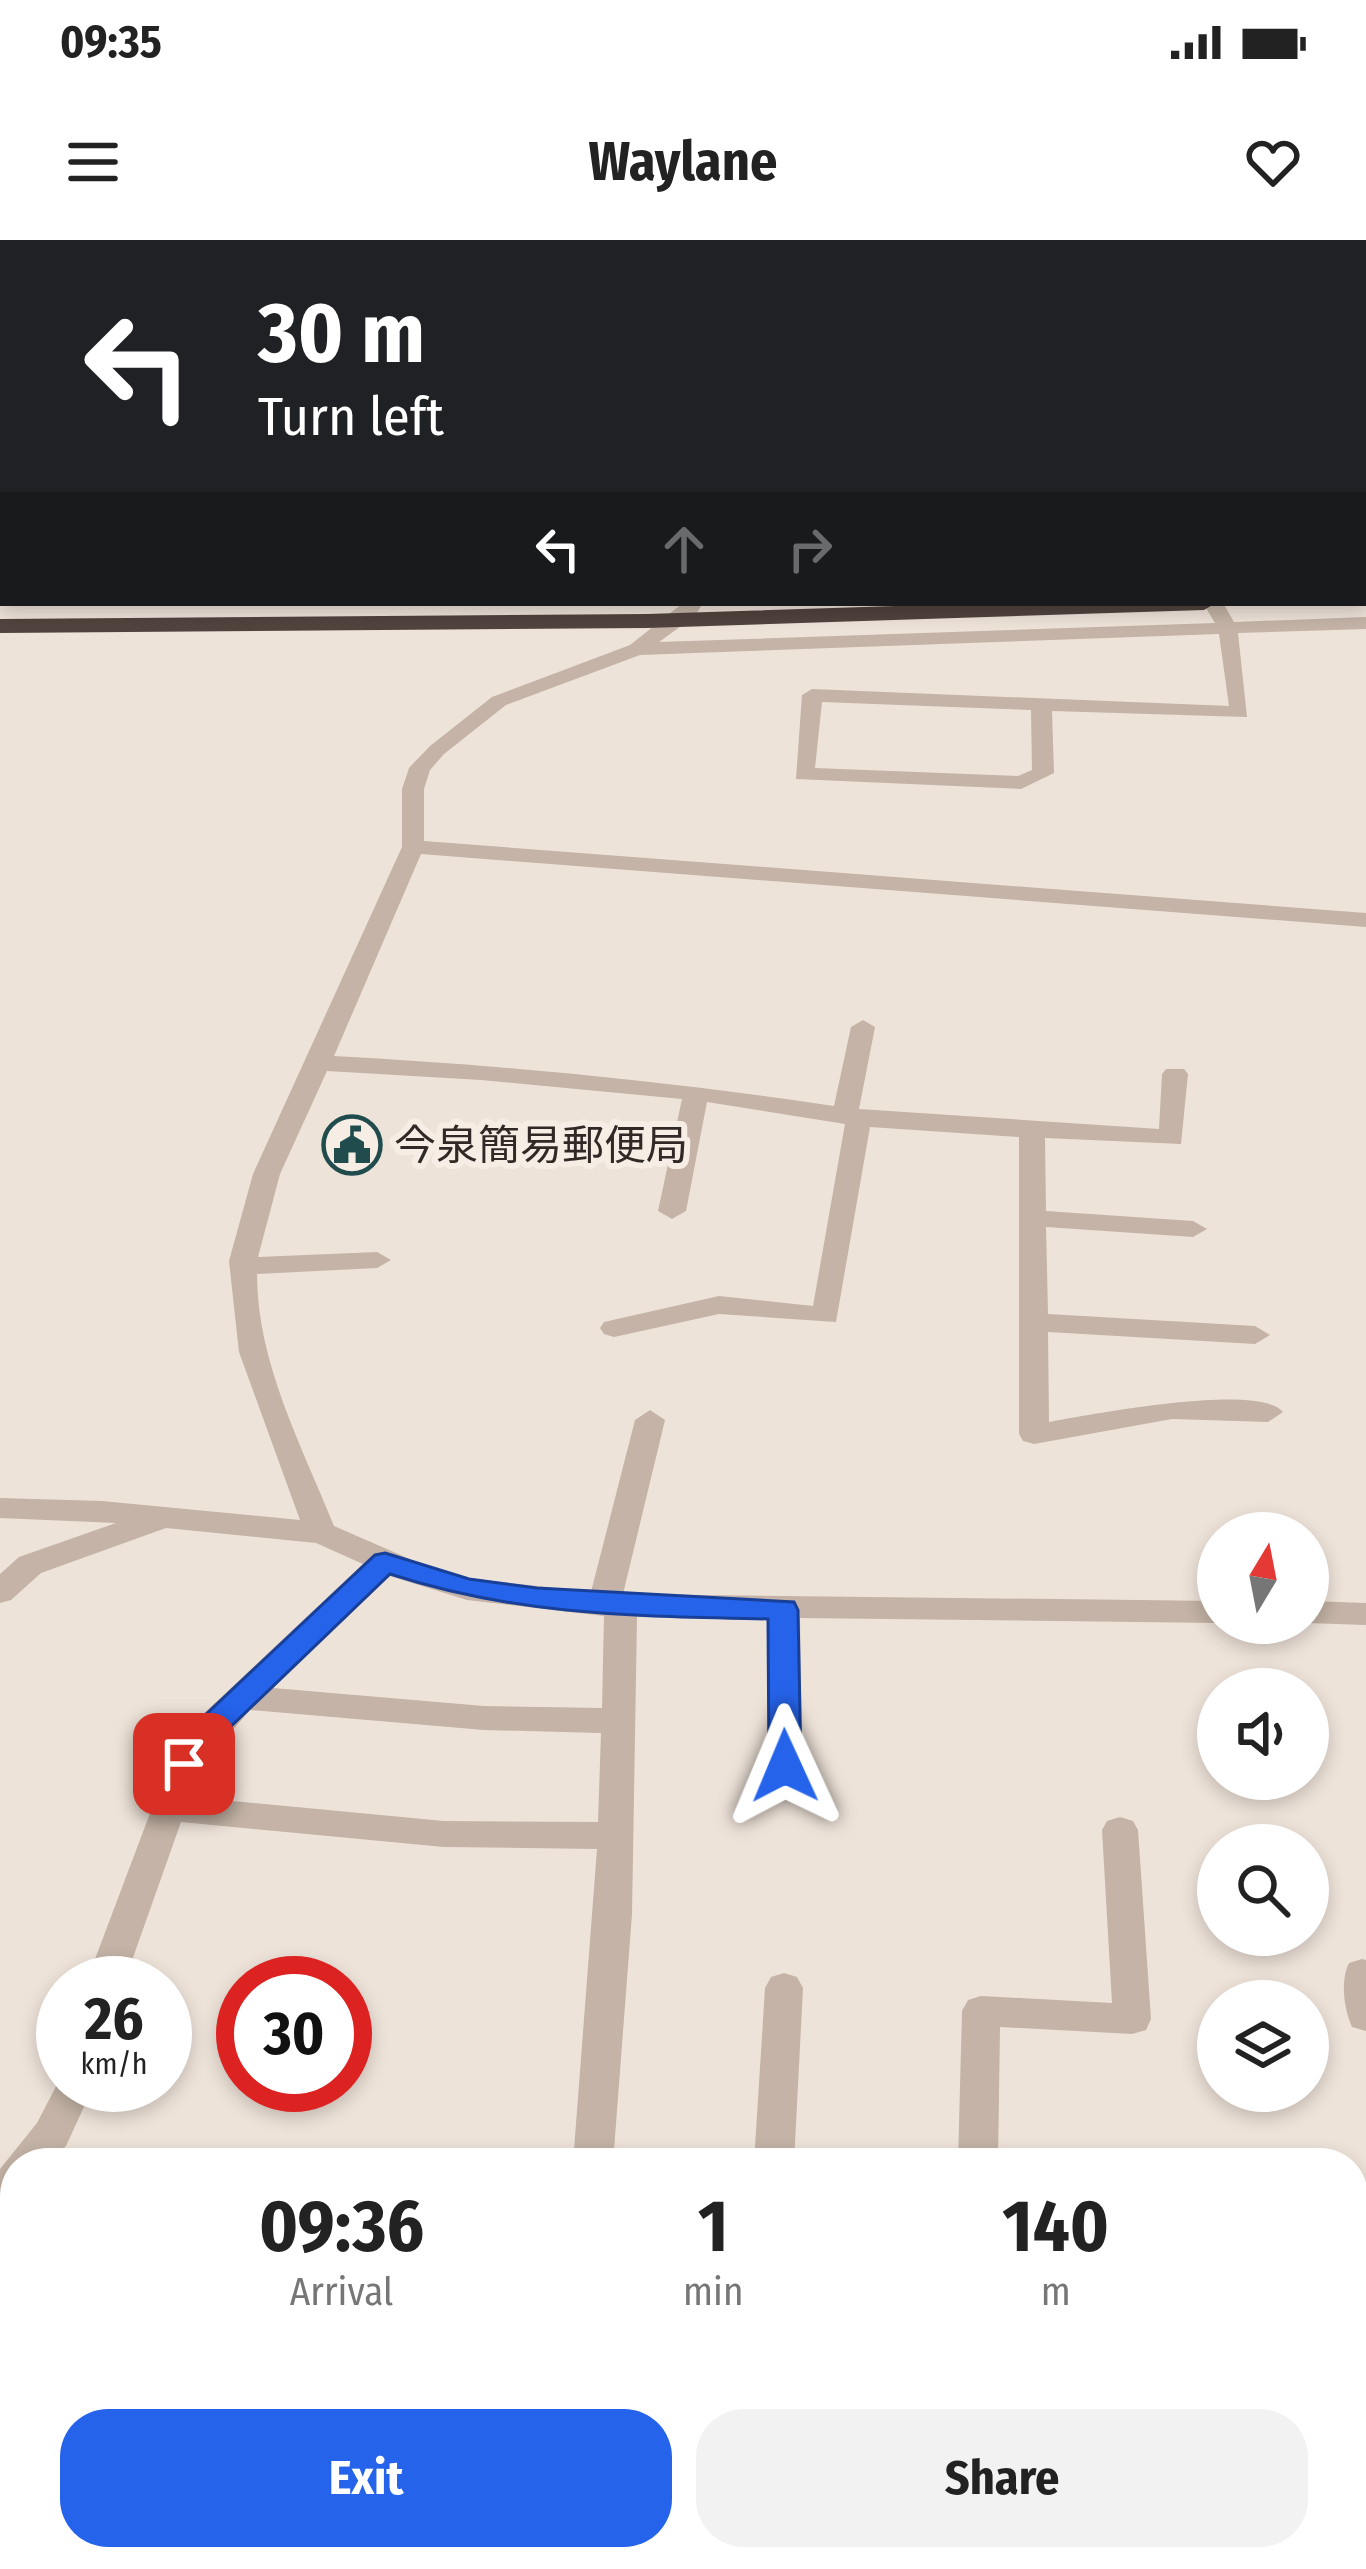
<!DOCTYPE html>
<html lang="en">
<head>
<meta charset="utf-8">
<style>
  :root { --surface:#fff; --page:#f2f2f2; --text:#222; --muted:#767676; --accent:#2563eb }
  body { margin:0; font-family:"Fira Sans Condensed","Noto Sans JP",sans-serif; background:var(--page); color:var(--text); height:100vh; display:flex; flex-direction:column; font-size:45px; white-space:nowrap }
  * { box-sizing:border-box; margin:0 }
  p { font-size:39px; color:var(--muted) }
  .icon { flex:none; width:66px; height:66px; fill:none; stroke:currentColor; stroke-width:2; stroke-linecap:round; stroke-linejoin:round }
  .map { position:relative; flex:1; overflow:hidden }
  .drawer { position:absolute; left:0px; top:1908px; width:1368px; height:423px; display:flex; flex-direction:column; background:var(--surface); border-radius:48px 48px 0 0; box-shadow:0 6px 18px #0003 }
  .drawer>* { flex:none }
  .hud { position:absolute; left:0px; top:0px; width:1368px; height:366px; box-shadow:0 6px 18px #0003; background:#202124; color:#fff; overflow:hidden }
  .needle { width:78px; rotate:10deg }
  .tools { position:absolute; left:1197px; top:1272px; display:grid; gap:24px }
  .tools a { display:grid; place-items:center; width:132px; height:132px; border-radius:50%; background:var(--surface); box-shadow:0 6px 18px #0003; font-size:60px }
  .speed { position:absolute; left:36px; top:1716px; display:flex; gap:24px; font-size:60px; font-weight:700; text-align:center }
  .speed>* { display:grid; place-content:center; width:156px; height:156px; border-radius:50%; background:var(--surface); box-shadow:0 6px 18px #0003; line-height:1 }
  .speed small { font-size:30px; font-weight:400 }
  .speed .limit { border:18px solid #d22; background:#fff; color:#111 }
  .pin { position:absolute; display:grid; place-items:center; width:102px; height:102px; color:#fff; margin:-51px; border-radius:24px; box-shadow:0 6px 18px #0006 }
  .me { position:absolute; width:132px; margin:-66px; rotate:359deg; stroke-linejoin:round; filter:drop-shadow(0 0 9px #0008) }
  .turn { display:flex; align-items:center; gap:42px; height:252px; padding:0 60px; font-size:54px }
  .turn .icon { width:156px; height:156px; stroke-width:2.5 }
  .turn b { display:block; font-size:84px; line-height:102px }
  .lanes { display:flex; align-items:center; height:114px; padding:0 60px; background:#0003; justify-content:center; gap:60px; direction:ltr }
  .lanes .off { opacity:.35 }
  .eta { display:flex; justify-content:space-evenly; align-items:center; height:204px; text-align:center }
  .eta b { font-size:72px; font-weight:700; line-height:84px }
  .primary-button { display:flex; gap:24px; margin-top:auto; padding:24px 60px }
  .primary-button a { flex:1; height:138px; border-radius:48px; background:var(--accent); color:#fff; font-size:48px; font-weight:700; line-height:138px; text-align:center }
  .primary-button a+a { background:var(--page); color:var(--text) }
  .status { display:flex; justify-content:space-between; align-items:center; height:84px; padding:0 60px; background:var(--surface); direction:ltr }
  .status svg { height:33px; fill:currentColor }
  header { display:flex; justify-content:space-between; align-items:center; height:156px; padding:0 60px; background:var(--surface); font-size:54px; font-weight:700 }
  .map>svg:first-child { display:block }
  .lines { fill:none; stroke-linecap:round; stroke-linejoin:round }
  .river { fill:#7ba7a8; fill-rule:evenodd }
  .minor { fill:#c4b3a6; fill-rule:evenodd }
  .tertiary { fill:#c4b3a6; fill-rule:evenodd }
  .primary { fill:#726059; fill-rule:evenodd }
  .motorway { fill:#51433e; fill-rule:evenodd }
  .route { fill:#2563eb; stroke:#184099; stroke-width:3 }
  .labels { text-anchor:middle; stroke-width:12; stroke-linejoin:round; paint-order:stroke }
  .poi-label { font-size:42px; fill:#312926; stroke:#f6ede4; text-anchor:start }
</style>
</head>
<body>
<div class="status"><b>09:35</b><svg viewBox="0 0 49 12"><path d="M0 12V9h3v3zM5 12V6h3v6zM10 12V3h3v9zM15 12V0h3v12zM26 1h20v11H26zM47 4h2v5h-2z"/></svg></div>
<header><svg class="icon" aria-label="menu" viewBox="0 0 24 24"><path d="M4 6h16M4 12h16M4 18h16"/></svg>Waylane<svg class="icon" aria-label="heart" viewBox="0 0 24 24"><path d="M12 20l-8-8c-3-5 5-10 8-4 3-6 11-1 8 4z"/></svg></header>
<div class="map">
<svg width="1366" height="2329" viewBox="0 0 1366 2329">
  <rect width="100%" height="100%" fill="#eee3d9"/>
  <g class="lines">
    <g class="river">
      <polygon points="322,0 363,0 365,3 324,3"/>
      <rect x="1365" y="165" width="1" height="26"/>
    </g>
    <g class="minor">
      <polygon points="97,0 118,0 120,3 99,3"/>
      <polygon points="351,0 370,0 372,3 353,3"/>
      <rect x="1365" y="165" width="1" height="10"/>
      <rect x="1365" y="255" width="1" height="10"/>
      <path d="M683 363H703L695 376 659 402 1215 383 1203 363H1223L1234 382 1366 377V389L1238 393 1247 477 1052 471 1054 533 1021 549 796 539 802 455 812 449 1229 466 1219 394 640 415 506 465 444 514 430 530 424 549V601L1366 673V687L421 614 334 816C501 825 668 841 834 866L851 787 863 780 875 787 859 869 1159 889 1162 834 1166 829H1184L1188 834 1181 904 1045 898 1046 971 1193 981 1207 989 1193 997 1046 987 1048 1074 1255 1086 1270 1095 1255 1104 1048 1092 1049 1182C1090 1175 1258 1142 1283 1172L1268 1182 1172 1179 1034 1204 1023 1201 1019 1194V897L870 887 836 1082 719 1074 614 1097 604 1094 600 1088 604 1082 719 1056 813 1066 845 884 707 862 686 971 672 979 658 971 682 859 481 840 327 831 280 934 258 1017 377 1012 391 1020 377 1028 257 1034C257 1123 302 1206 334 1286L435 1330 467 1338 591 1352 635 1180 650 1170 665 1180 623 1354 1218 1361V1383L800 1378 802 1526 797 1535 785 1539 773 1535 768 1526 767 1378 637 1377 632 1674 613 1923H573L597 1609 444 1607 181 1582 124 1743H86L172 1515 200 1477 363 1324 316 1303 166 1288 41 1333 11 1360 0 1363V1334L19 1317 116 1283 0 1278V1258L102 1261 300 1280 239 1112 229 1021 253 934 402 607V549L409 528 430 506 492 457 630 405ZM822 462 1031 470 1032 530 1018 536 815 528ZM390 1336 467 1360 604 1376 602 1468 484 1466 273 1448ZM250 1470 484 1490 601 1493 598 1582 444 1581 190 1557 200 1528Z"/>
      <polygon points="1308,1361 1366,1363 1366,1385 1307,1383"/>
      <polygon points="1120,1577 1133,1581 1138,1590 1151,1779 1146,1790 1132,1794 1000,1787 998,1923 958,1923 962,1771 968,1760 981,1756 1112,1763 1102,1590 1107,1581"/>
      <path d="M1362 1719 1366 1720V1791L1352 1787C1344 1769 1340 1741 1349 1723Z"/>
      <polygon points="784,1733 797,1737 803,1748 794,1923 754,1923 765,1748 771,1737"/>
      <polygon points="63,1833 63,1845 94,1845 66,1906 51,1923 15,1923 15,1992 0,1999 0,1929 37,1883"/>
      <polygon points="1353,2052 1366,2057 1366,2095 1353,2090"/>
      <rect x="1008" y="2316" width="46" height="13"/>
    </g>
    <rect class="tertiary" x="0" y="205" width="3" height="10"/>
    <rect class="primary" x="1365" y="306" width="1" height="12"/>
    <g class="motorway">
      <polygon points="0,222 3,222 0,235"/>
      <rect x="1365" y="333" width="1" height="14"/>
      <rect x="0" y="349" width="3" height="14"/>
      <polygon points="989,363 1216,363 1204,370 647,388 0,393 0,379 647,374"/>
    </g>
  </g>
  <path class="route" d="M385 1313 469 1339 537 1348 794 1362 798 1370 801 1526 796 1534H774L769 1526 768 1379C633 1376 520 1376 390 1334L223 1494 195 1532H173L168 1524 201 1479 375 1315Z"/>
  <defs>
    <symbol id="civic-ring" viewBox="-11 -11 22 22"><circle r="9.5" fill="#f6ede4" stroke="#204c4e" stroke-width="1.5"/><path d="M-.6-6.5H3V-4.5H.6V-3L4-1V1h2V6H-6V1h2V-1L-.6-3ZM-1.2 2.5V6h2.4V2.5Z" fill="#204c4e"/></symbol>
  </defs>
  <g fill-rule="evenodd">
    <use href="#civic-ring" x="319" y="872" width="66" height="66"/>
  </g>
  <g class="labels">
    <g class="poi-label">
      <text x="394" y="920">今泉簡易郵便局</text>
    </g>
  </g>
</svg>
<div class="tools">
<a><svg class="needle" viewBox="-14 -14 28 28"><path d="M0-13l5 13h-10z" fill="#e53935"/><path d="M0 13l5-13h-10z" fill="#767676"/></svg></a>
<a><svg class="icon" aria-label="sound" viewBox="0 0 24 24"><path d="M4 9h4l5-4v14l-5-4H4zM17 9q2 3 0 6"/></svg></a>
<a><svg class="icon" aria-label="search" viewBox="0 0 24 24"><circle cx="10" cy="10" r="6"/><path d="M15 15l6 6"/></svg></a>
<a><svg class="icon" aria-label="layers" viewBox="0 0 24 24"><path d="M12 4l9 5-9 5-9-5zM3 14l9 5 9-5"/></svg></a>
</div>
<div class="speed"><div>26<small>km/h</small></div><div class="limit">30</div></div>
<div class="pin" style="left:184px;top:1524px;background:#d93025"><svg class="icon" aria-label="arrive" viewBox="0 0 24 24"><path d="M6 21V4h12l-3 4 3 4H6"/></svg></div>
<svg class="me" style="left:785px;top:1526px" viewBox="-20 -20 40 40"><path d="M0-17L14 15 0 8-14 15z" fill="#2563eb" stroke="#fff" stroke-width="4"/></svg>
<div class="hud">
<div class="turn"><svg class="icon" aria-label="left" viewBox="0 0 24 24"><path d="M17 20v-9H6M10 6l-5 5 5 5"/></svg><div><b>30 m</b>Turn left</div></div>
<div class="lanes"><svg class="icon" aria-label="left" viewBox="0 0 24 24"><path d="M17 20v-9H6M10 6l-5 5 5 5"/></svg><svg class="icon off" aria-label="ahead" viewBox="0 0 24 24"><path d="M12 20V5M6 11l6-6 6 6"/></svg><svg class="icon off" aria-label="right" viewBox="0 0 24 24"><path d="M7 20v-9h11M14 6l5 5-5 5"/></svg></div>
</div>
<section class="drawer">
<div class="eta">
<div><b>09:36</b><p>Arrival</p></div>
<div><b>1</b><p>min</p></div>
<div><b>140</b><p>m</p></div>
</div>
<div class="primary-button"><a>Exit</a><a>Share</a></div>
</section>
</div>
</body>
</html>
